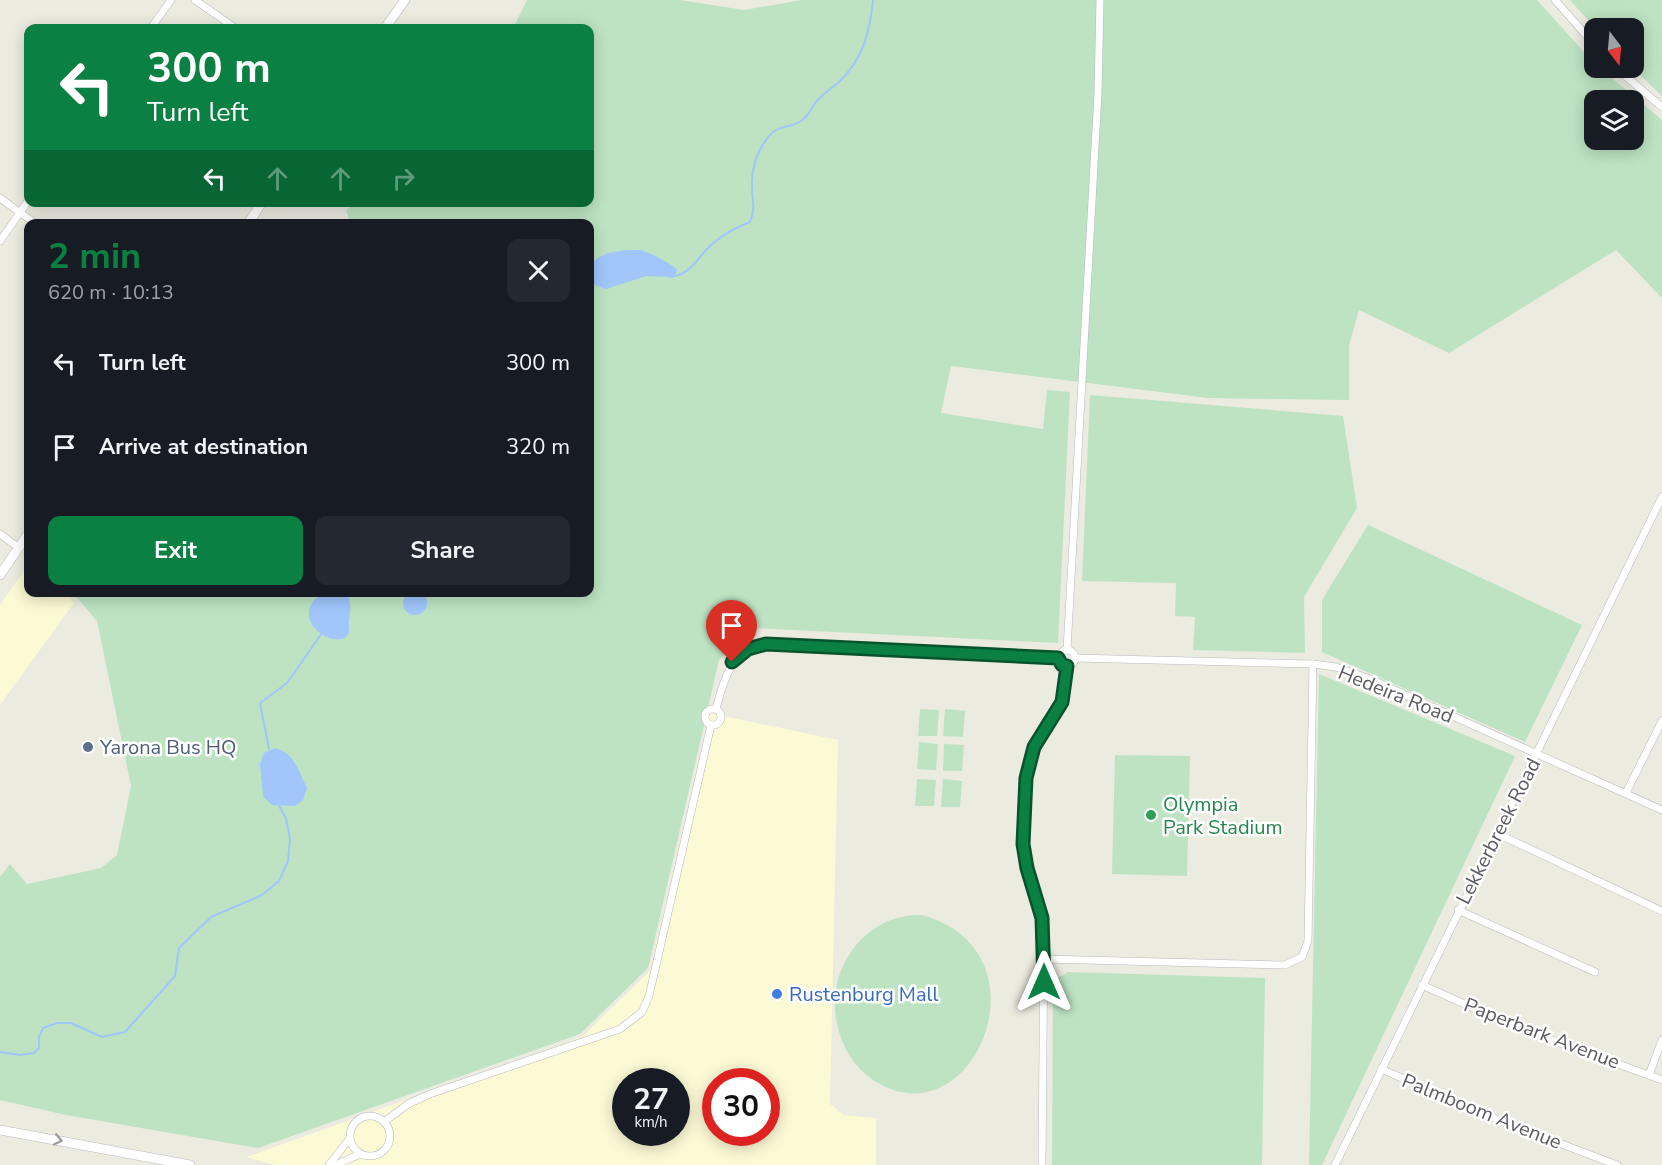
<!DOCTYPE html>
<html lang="en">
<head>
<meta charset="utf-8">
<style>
  :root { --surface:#171b24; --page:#242831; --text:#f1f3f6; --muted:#9ea1a6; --accent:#0b8043 }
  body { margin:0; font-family:"Nunito Sans",sans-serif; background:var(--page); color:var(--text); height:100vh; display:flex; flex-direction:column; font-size:22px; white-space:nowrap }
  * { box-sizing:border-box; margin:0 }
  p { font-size:20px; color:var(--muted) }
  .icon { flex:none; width:33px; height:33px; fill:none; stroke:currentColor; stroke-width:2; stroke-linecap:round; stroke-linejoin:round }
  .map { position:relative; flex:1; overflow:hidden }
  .details { position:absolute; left:24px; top:219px; width:570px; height:378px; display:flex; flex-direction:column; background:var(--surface); border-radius:12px; box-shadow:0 3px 15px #0003 }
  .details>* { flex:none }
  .hud { position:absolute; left:24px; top:24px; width:570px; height:183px; border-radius:12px; box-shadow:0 3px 15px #0003; background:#0b8043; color:#fff; overflow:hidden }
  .needle { width:39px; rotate:164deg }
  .tools { position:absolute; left:1584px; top:18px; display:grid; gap:12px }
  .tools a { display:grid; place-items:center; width:60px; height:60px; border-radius:12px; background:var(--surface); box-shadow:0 3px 15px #0003; font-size:30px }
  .speed { position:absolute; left:612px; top:1068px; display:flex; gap:12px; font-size:30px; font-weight:700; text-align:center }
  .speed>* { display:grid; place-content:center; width:78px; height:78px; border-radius:50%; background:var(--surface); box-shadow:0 3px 15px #0003; line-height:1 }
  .speed small { font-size:15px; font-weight:400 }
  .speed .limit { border:9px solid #d22; background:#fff; color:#111 }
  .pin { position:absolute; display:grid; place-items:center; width:51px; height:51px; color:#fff; margin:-62px -26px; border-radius:50% 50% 50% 0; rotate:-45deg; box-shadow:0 0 6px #0007 }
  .pin .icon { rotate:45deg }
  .me { position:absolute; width:66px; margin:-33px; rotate:0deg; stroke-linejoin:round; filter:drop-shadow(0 0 4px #0008) }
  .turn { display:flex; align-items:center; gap:21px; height:126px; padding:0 24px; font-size:27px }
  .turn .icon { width:78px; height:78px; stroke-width:2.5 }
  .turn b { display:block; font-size:42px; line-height:51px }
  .lanes { display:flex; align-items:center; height:57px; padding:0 24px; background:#0003; justify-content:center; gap:30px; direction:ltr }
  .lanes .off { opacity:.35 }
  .round { display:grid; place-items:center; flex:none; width:63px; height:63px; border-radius:12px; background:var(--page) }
  .head { display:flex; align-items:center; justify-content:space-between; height:102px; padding:0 24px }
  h1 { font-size:36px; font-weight:700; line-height:45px; color:var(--accent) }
  .cta { display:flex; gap:12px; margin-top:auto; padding:12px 24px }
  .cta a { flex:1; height:69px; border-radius:12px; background:var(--accent); color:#fff; font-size:24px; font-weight:700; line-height:69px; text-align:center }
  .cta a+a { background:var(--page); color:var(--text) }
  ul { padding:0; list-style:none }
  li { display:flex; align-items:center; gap:18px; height:84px; padding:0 24px }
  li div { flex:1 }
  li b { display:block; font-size:22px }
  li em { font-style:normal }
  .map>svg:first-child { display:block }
  .commercial { fill:#fcf9d5; fill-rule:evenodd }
  .green { fill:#bde3c3; fill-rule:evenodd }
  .water { fill:#a0c6fc }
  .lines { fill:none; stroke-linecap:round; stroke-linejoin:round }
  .stream { stroke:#a0c6fc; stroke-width:2 }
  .minor-casing { stroke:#b8b9bf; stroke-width:8 }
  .secondary-casing { stroke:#b9bbc2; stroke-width:10 }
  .minor { stroke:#fff; stroke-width:7 }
  .secondary { stroke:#fff; stroke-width:9 }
  .oneway { stroke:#9b9da0 }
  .route-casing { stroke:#07532c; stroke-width:15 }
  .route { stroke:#0b8043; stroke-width:10 }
  .service-dot { fill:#5c6f8a; stroke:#fff; stroke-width:2 }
  .leisure-dot { fill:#2e9e5b; stroke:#fff; stroke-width:2 }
  .shop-dot { fill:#3f7fe0; stroke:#fff; stroke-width:2 }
  .labels { text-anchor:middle; stroke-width:5; stroke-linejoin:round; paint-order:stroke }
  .street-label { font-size:20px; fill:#595b61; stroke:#fff }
  .service-label { font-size:20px; fill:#4e5e75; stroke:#fff; text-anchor:start }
  .leisure-label { font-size:20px; fill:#27864d; stroke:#fff; text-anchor:start }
  .shop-label { font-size:20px; fill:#366cbe; stroke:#fff; text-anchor:start }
</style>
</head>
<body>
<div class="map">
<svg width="1662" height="1165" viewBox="0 0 1662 1165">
  <rect width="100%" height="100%" fill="#ecebe0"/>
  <g class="commercial">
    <polygon points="28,565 28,592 65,593 74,603 0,705 0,605"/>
    <path d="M710 713 838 740 830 1104 844 1115 876 1118V1165H275L246 1157 582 1037 650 971ZM626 1082H676V1132H626ZM716 1082H766V1132H716Z"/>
  </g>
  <g class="green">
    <path d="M527 0H680L744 10 802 0H1537L1594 63V68H1600L1662 120V298L1616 250 1449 353 1359 310 1349 345V400L1208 398 951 366 941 413 1043 429 1047 390 1070 392 1058 643 750 628 719 660 648 968 580 1034 258 1148 66 1115 0 1100V877L10 864 27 884 101 868 117 855 131 786 97 621 73 593 590 592V224L350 223 346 210 357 202H590V28H513ZM1594 100H1634V140H1594Z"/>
    <polygon points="1570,0 1662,0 1662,96 1633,68 1634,28 1595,28"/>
    <polygon points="1090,395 1343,416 1357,508 1304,597 1305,653 1193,650 1195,617 1175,616 1176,583 1082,581"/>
    <polygon points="1368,525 1582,625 1525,742 1322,652 1322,600"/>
    <polygon points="1319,674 1515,756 1322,1165 1309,1165"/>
    <polygon points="920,709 939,710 937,736 918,736"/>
    <polygon points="945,709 965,711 963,737 943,736"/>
    <polygon points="919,742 938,744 936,770 917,769"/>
    <polygon points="944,744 964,745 962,771 943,771"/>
    <polygon points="1115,755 1190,756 1187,876 1112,874"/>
    <polygon points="917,779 936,780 934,806 915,806"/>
    <polygon points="943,779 962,781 960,807 941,807"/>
    <path d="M922 915C1051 950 976 1137 880 1084 859 1073 844 1052 838 1028 823 973 863 913 922 915Z"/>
    <polygon points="1068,972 1265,978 1262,1165 1052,1165 1053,981"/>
  </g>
  <g class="water">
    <path d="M641 250C650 253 671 263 677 270L676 274 670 277 646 276 606 289 590 283V266C601 250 623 250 641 250Z"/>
    <circle cx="415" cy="603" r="12"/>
    <path d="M323 593H347C351 603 351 610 349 620 348 625 351 629 348 634 337 653 284 618 323 593Z"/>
    <path d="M275 748C294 752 299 772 307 788L303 800 295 806 272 805 263 796 260 764 264 753Z"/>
  </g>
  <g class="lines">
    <g class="stream">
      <path d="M670 277C691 274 695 261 709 247 721 235 735 228 750 222 756 206 752 203 752 187 751 168 757 151 769 136 777 125 791 128 801 121 810 116 811 106 818 100 824 93 832 88 839 82 863 59 870 32 873 0"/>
      <polyline points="269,749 260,703 287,683 322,633"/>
      <polyline points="0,1052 20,1055 34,1053 39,1048 39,1037 43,1028 57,1023 71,1023 102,1037 125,1032 175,976 179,948 211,917 262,895 279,881 288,861 290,840 286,818 279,806"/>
    </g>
    <defs>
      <g id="minor">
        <polyline points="195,0 235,28"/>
        <polyline points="1555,0 1594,44"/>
        <polyline points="151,28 171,0"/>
        <polyline points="1616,68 1662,107"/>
        <polyline points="0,198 36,224"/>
        <polyline points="0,241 28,201"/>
        <polyline points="0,534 19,548"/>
        <circle cx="1067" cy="658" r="8"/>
        <polyline points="1067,650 1098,93 1100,0"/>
        <polyline points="1075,658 1313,664 1336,667 1370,679 1662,810"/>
        <circle cx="713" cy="717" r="8"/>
        <path d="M716 709C724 680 728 658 758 646L1058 658"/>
        <polyline points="1626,793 1662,721"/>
        <polyline points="1496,833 1662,911"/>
        <polyline points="1458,910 1595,972"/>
        <polyline points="1044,959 1285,965 1302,957 1308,941 1313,664"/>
        <polyline points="1422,985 1511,1025 1662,1080"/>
        <polyline points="1381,1069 1506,1123 1617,1165"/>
        <polyline points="1649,1075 1662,1040"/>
        <circle cx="370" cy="1136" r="20"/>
        <polyline points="384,1122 408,1104 430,1094 620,1029 642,1012 649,996 711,725"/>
        <polyline points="329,1165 350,1138"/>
        <polyline points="336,1165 360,1154"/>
        <polyline points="1042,1165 1044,931 1024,856 1026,778 1034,747 1062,702 1067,666"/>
        <polyline points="1335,1165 1662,497"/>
      </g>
      <g id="secondary">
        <polyline points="385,28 405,0"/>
        <polyline points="248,224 262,202"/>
        <polyline points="0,575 28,534"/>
        <polyline points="0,1130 190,1165"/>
      </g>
    </defs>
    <use href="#minor" class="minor-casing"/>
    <use href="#secondary" class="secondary-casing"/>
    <use href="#minor" class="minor"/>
    <use href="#secondary" class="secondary"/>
  </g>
  <defs><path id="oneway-chevron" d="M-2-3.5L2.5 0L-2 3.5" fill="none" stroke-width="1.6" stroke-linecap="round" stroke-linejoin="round" transform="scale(1.5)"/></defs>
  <use class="oneway" href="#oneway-chevron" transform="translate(58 1140) rotate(12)"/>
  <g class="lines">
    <defs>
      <polyline id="route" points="732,662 748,649 766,644 1058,658 1062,665 1067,666 1062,702 1034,747 1026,778 1023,844 1027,868 1042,918 1044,982"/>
    </defs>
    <use href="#route" class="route-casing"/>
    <use href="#route" class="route"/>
  </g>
  <circle class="service-dot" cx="88" cy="747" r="6"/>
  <circle class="leisure-dot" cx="1151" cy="815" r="6"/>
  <circle class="shop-dot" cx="777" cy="994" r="6"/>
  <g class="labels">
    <g class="street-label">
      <text transform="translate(1396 694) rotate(22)" y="7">Hedeira Road</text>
      <text transform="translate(1498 831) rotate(-63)" y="7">Lekkerbreek Road</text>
      <text transform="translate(1542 1033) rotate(21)" y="7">Paperbark Avenue</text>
      <text transform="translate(1482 1111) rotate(22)" y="7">Palmboom Avenue</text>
    </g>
    <g class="service-label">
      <text x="100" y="754">Yarona Bus HQ</text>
    </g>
    <g class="leisure-label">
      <text x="1163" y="811">Olympia<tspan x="1163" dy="23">Park Stadium</tspan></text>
    </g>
    <g class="shop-label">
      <text x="789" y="1001">Rustenburg Mall</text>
    </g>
  </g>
</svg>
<div class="tools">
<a><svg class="needle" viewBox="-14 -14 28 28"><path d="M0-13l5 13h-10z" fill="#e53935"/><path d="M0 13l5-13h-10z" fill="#9ea1a6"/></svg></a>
<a><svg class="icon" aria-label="layers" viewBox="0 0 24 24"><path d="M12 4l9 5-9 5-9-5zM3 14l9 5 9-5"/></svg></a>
</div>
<div class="speed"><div>27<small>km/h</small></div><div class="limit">30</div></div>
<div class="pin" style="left:732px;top:662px;background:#d93025"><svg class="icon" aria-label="arrive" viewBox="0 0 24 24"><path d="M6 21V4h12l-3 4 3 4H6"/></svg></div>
<svg class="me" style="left:1044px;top:982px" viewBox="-20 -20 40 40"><path d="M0-17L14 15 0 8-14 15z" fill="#0b8043" stroke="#fff" stroke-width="4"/></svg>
<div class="hud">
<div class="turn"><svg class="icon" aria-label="left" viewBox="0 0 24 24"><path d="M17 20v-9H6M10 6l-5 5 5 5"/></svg><div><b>300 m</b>Turn left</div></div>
<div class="lanes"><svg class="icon" aria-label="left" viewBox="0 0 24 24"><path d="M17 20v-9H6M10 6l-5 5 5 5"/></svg><svg class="icon off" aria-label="ahead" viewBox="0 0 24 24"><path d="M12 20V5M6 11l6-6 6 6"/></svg><svg class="icon off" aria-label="ahead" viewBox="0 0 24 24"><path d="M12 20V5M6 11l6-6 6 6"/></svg><svg class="icon off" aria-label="right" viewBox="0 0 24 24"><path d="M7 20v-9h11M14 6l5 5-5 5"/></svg></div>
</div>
<section class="details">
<div class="head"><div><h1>2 min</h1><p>620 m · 10:13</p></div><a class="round"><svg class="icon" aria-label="close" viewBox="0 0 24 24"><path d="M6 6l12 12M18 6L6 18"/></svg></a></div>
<ul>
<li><svg class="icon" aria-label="left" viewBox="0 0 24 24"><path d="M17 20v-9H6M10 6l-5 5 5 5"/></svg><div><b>Turn left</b></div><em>300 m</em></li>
<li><svg class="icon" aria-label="arrive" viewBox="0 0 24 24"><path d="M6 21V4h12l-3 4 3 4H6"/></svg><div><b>Arrive at destination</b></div><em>320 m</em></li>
</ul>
<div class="cta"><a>Exit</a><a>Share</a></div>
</section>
</div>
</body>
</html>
